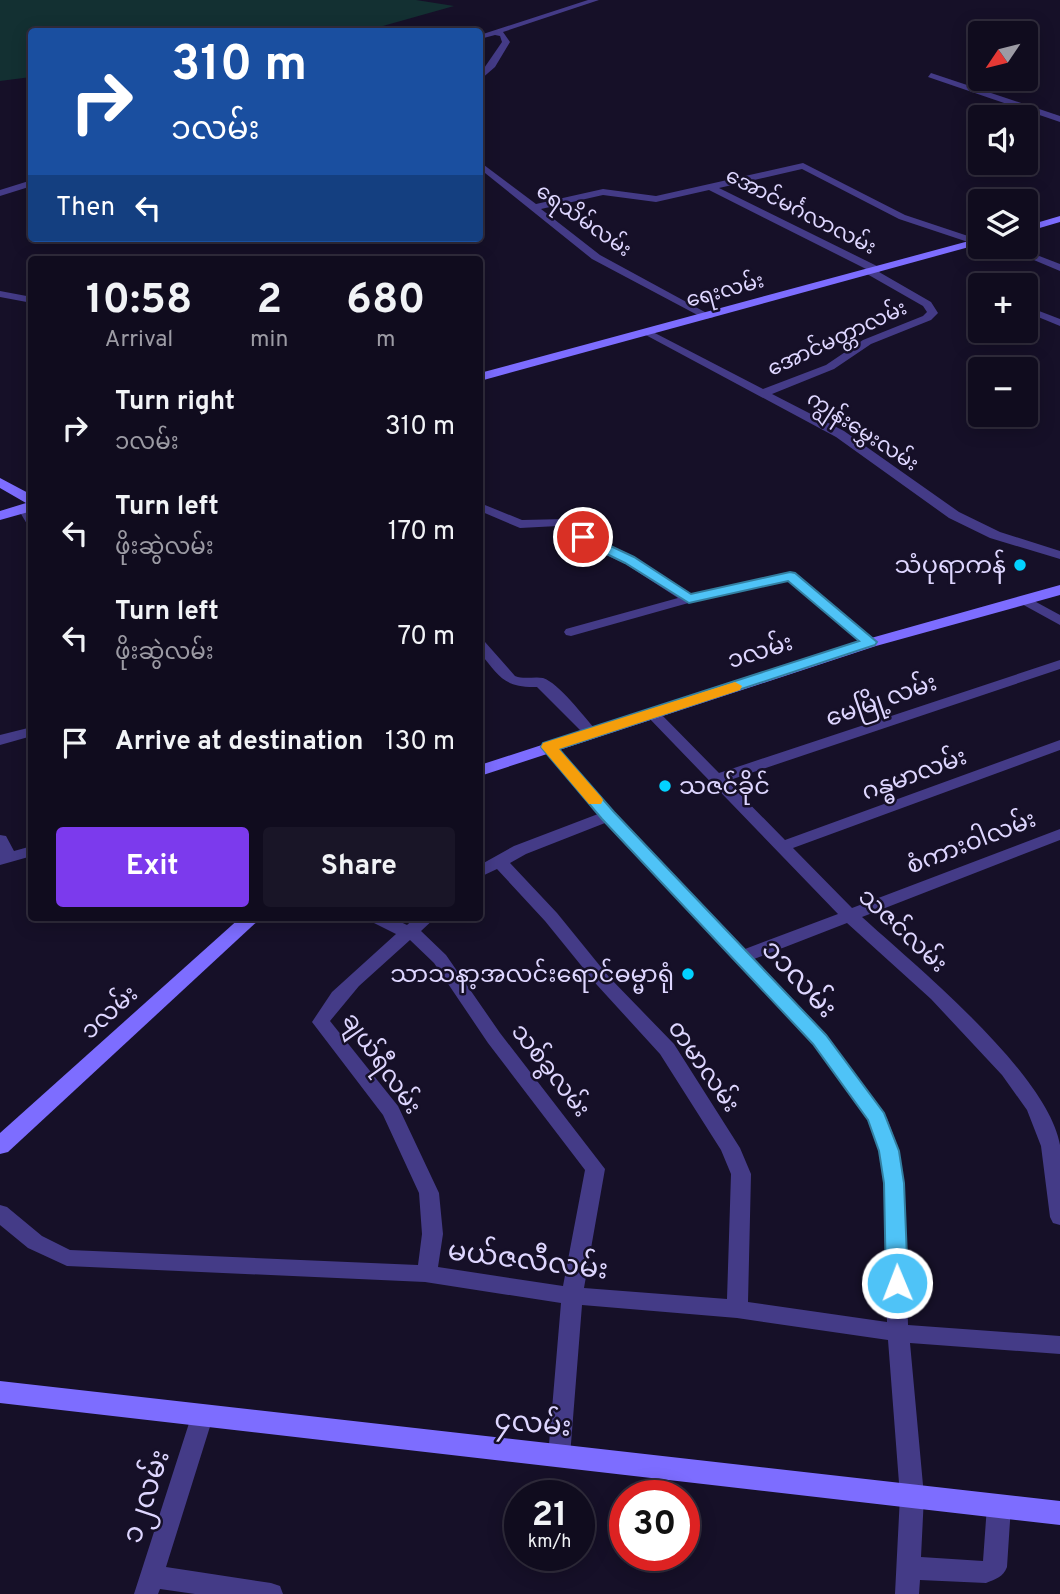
<!DOCTYPE html>
<html lang="en">
<head>
<meta charset="utf-8">
<style>
  :root { --surface:#100c1e; --page:#191527; --text:#f1f3f6; --muted:#9c9ba4; --line:#302c3c; --accent:#7c3aed }
  body { margin:0; font-family:Overpass,"Noto Sans Myanmar",sans-serif; background:var(--page); color:var(--text); height:100vh; display:flex; flex-direction:column; font-size:26px; white-space:nowrap }
  * { box-sizing:border-box; margin:0 }
  p { font-size:23px; color:var(--muted) }
  .icon { flex:none; width:38px; height:38px; fill:none; stroke:currentColor; stroke-width:2; stroke-linecap:round; stroke-linejoin:round }
  .map { position:relative; flex:1; overflow:hidden }
  .side { position:absolute; left:28px; top:256px; width:455px; height:665px; display:flex; flex-direction:column; background:var(--surface); border-radius:7px; box-shadow:0 4px 18px #0003,0 0 0 2px var(--line) }
  .side>* { flex:none }
  .hud { position:absolute; left:28px; top:28px; width:455px; height:214px; border-radius:7px; box-shadow:0 4px 18px #0003,0 0 0 2px var(--line); background:#1a4fa0; color:#fff; overflow:hidden }
  .needle { width:46px; rotate:235deg }
  .buttons { position:absolute; left:968px; top:21px; display:grid; gap:14px }
  .buttons a { display:grid; place-items:center; width:70px; height:70px; border-radius:7px; background:var(--surface); box-shadow:0 4px 18px #0003,0 0 0 2px var(--line); font-size:35px }
  .speed { position:absolute; left:504px; top:1480px; display:flex; gap:14px; font-size:35px; font-weight:700; text-align:center }
  .speed>* { display:grid; place-content:center; width:91px; height:91px; border-radius:50%; background:var(--surface); box-shadow:0 4px 18px #0003,0 0 0 2px var(--line); line-height:1 }
  .speed small { font-size:18px; font-weight:400 }
  .speed .limit { border:10px solid #d22; background:#fff; color:#111 }
  .pin { position:absolute; display:grid; place-items:center; width:60px; height:60px; color:#fff; margin:-30px; border:4px solid #fff; border-radius:50%; box-shadow:0 2px 7px #0007 }
  .me { position:absolute; width:77px; margin:-38px; rotate:359deg; stroke-linejoin:round; filter:drop-shadow(0 0 5px #0008) }
  .turn { display:flex; align-items:center; gap:24px; height:147px; padding:0 28px; font-size:32px }
  .turn .icon { width:91px; height:91px; stroke-width:2.5 }
  .turn b { display:block; font-size:49px; line-height:60px }
  .then { display:flex; align-items:center; height:66px; padding:0 28px; background:#0003; gap:14px; font-size:26px }
  .eta { display:flex; justify-content:space-evenly; align-items:center; height:119px; text-align:center }
  .eta b { font-size:42px; font-weight:700; line-height:49px }
  .cta { display:flex; gap:14px; margin-top:auto; padding:14px 28px }
  .cta a { flex:1; height:80px; border-radius:7px; background:var(--accent); color:#fff; font-size:28px; font-weight:700; line-height:80px; text-align:center }
  .cta a+a { background:var(--page); color:var(--text) }
  ul { padding:0; list-style:none }
  li { display:flex; align-items:center; gap:21px; height:105px; padding:0 28px }
  li div { flex:1 }
  li b { display:block; font-size:26px }
  li em { font-style:normal }
  .map>svg:first-child { display:block }
  .green { fill:#133032 }
  .lines { fill:none; stroke-linecap:round; stroke-linejoin:round }
  .street { fill:#443b87; fill-rule:evenodd }
  .secondary { fill:#7d6dff; fill-rule:evenodd }
  .route { fill:#4fc3f7; stroke:#337fa1; stroke-width:2 }
  .slow { fill:#f59e0b }
  .poi-dot { fill:#02d2ff; stroke:#161028; stroke-width:2.5 }
  .labels { text-anchor:middle; stroke-width:5; stroke-linejoin:round; paint-order:stroke }
  .far-street-label { font-size:21px; fill:#ded6ff; stroke:#161028 }
  .poi-label { font-size:24px; fill:#ded6ff; stroke:#161028; text-anchor:end }
  .street-label { font-size:24px; fill:#ded6ff; stroke:#161028 }
  .near-street-label { font-size:28px; fill:#ded6ff; stroke:#161028 }
</style>
</head>
<body>
<div class="map">
<svg width="1060" height="1594" viewBox="0 0 1060 1594">
  <rect width="100%" height="100%" fill="#161028"/>
  <polygon class="green" points="0,0 416,0 454,6 365,31 32,32 31,77 0,81"/>
  <g class="lines">
    <g class="street">
      <polygon points="588,0 599,0 503,32 510,42 495,67 480,80 480,74 502,42 500,36 495,35 480,39 480,35"/>
      <polygon points="931,73 1060,116 1060,122 928,77"/>
      <polygon points="480,162 536,204 603,189 656,196 803,163 905,215 980,240 980,244 974,244 899,219 802,169 719,188 881,268 882,270 879,272 931,302 938,313 931,320 871,344 834,369 772,394 844,431 959,512 1000,532 1060,551 1060,559 990,538 949,518 836,437 642,333 651,331 763,389 826,365 863,340 923,316 927,312 923,306 867,274 868,270 709,190 656,202 603,195 541,209 600,255 714,317 705,319 592,259 480,169"/>
      <polygon points="32,180 32,186 0,196 0,190"/>
      <polygon points="1003,247 1016,247 1060,264 1060,271"/>
      <polygon points="0,291 32,297 32,303 0,297"/>
      <polygon points="1026,306 1060,319 1060,326 1026,312"/>
      <polygon points="480,503 522,520 566,519 598,541 634,557 691,594 791,572 796,573 877,643 875,646 865,646 788,581 692,602 571,636 566,635 564,632 566,629 678,598 624,563 588,547 558,526 520,528 480,511"/>
      <polygon points="24,505 32,511 32,525 27,524 18,509"/>
      <polygon points="1025,596 1060,615 1060,625 1020,603 1018,600"/>
      <path d="M480 641 485 642 515 676C525 680 534 676 543 678 559 683 584 717 596 730L599 733 596 736H586L537 687C504 688 499 676 480 653Z"/>
      <path d="M1060 660V669L727 781 785 840 1060 740V750L793 848 852 908 1060 829V840L862 917C916 966 1048 1074 1060 1145 1060 1168 1060 1201 1060 1225L1053 1223 1050 1217 1041 1146 1027 1110 1002 1075 931 999 847 923 754 959 826 1034 887 1118 899 1151 904 1183 908 1325 1060 1336V1354L910 1343 924 1496 921 1557 983 1561 987 1506 991 1499 999 1495 1007 1499 1011 1506 1007 1567C1003 1577 996 1579 986 1583L920 1580 919 1594H895L900 1496 888 1340 737 1318 582 1305 570 1456 567 1463 559 1466 551 1463 548 1456 561 1303 425 1282 67 1266 28 1248 0 1225V1205L7 1207 42 1236 70 1250 418 1265 422 1234 419 1193 383 1115 312 1022 332 992 396 934 370 921 367 917H390L407 925 416 917H436L421 931 446 955 500 1033 605 1169 584 1288 727 1299 731 1174 721 1150 660 1054 597 985 545 921 497 869 480 877V865L514 846 598 814 541 747 544 744H554L614 812 745 949 838 914 647 716 645 713 647 710H657L719 773ZM605 823 814 1044 868 1120 879 1151 884 1183 887 1322 748 1302 751 1174 740 1148 674 1044 609 977 557 913 510 863 526 854ZM410 940 434 963 488 1043 585 1170 563 1286 438 1267 443 1234 439 1193 398 1106 330 1021 359 986Z"/>
      <polygon points="32,727 32,736 0,745 0,735"/>
      <polygon points="0,835 6,836 14,851 32,846 32,856 0,865"/>
      <polygon points="202,1407 210,1410 213,1417 166,1567 271,1583 280,1586 283,1594 195,1594 160,1589 158,1594 134,1594 191,1417 194,1410"/>
    </g>
    <g class="secondary">
      <polygon points="1060,216 1060,222 1026,232 1026,226"/>
      <polygon points="980,238 980,244 480,381 480,373"/>
      <polygon points="0,478 32,495 32,511 0,520 0,511 26,503 0,488"/>
      <polygon points="1060,585 1060,595 876,646 480,776 480,765 864,640"/>
      <polygon points="241,917 262,917 8,1152 0,1154 0,1133"/>
      <polygon points="0,1381 1060,1501 1060,1525 0,1403"/>
    </g>
  </g>
  <polygon class="route" points="583,533 634,557 691,594 790,572 795,573 877,642 875,645 559,749 614,812 826,1035 884,1113 899,1151 904,1183 908,1283 905,1289 897,1292 890,1289 886,1283 884,1183 879,1151 868,1120 813,1044 602,819 541,747 543,743 859,641 788,581 689,603 625,563 578,540 578,534"/>
  <polygon class="slow" points="735,682 742,686 740,690 559,749 601,797 603,800 601,804 589,804 541,747 543,743"/>
  <g class="poi-dot">
    <circle cx="1020" cy="565" r="7"/>
    <circle cx="665" cy="786" r="7"/>
    <circle cx="688" cy="974" r="7"/>
  </g>
  <g class="labels">
    <g class="far-street-label">
      <text transform="translate(801 211) rotate(27)" y="7">အောင်မင်္ဂလာလမ်း</text>
      <text transform="translate(584 220) rotate(35)" y="7">ရေသိမ်လမ်း</text>
      <text transform="translate(725 290) rotate(-15)" y="7">ရေးလမ်း</text>
      <text transform="translate(837 338) rotate(-25)" y="7">အောင်မတ္တာလမ်း</text>
      <text transform="translate(863 431) rotate(33)" y="7">ကျွန်းမွှေးလမ်း</text>
    </g>
    <g class="poi-label">
      <text x="1006" y="573">သံပုရာကန်</text>
      <text x="679" y="794" text-anchor="start">သဇင်ခိုင်</text>
      <text x="674" y="982">သာသနာ့အလင်းရောင်ဓမ္မာရုံ</text>
    </g>
    <g class="street-label">
      <text transform="translate(760 651) rotate(-17)" y="8">၁လမ်း</text>
      <text transform="translate(881 700) rotate(-19)" y="8">မေမြို့လမ်း</text>
      <text transform="translate(914 774) rotate(-20)" y="8">ဂန္ဓမာလမ်း</text>
      <text transform="translate(971 842) rotate(-21)" y="8">စံကားဝါလမ်း</text>
      <text transform="translate(903 930) rotate(43)" y="8">သဇင်လမ်း</text>
      <text transform="translate(109 1012) rotate(-42)" y="8">၁လမ်း</text>
      <text transform="translate(382 1063) rotate(55)" y="8">ချယ်ရီလမ်း</text>
      <text transform="translate(704 1066) rotate(55)" y="8">တမာလမ်း</text>
      <text transform="translate(551 1070) rotate(52)" y="8">သစ်ခွလမ်း</text>
    </g>
    <g class="near-street-label">
      <text transform="translate(800 978) rotate(47)" y="10">၁၁လမ်း</text>
      <text transform="translate(528 1259) rotate(7)" y="10">မယ်ဇလီလမ်း</text>
      <text transform="translate(533 1422) rotate(6)" y="10">၄လမ်း</text>
      <text transform="translate(145 1496) rotate(-72)" y="10">၁၂လမ်း</text>
    </g>
  </g>
</svg>
<div class="buttons">
<a><svg class="needle" viewBox="-14 -14 28 28"><path d="M0-13l5 13h-10z" fill="#e53935"/><path d="M0 13l5-13h-10z" fill="#9c9ba4"/></svg></a>
<a><svg class="icon" aria-label="sound" viewBox="0 0 24 24"><path d="M4 9h4l5-4v14l-5-4H4zM17 9q2 3 0 6"/></svg></a>
<a><svg class="icon" aria-label="layers" viewBox="0 0 24 24"><path d="M12 4l9 5-9 5-9-5zM3 14l9 5 9-5"/></svg></a>
<a>+</a>
<a>−</a>
</div>
<div class="speed"><div>21<small>km/h</small></div><div class="limit">30</div></div>
<div class="pin" style="left:583px;top:537px;background:#d93025"><svg class="icon" aria-label="arrive" viewBox="0 0 24 24"><path d="M6 21V4h12l-3 4 3 4H6"/></svg></div>
<svg class="me" style="left:897px;top:1283px" viewBox="-20 -20 40 40"><circle r="17" fill="#4fc3f7" stroke="#fff" stroke-width="3"/><path d="M0-11L8 9 0 5-8 9z" fill="#fff"/></svg>
<div class="hud">
<div class="turn"><svg class="icon" aria-label="right" viewBox="0 0 24 24"><path d="M7 20v-9h11M14 6l5 5-5 5"/></svg><div><b>310 m</b>၁လမ်း</div></div>
<div class="then">Then<svg class="icon" aria-label="left" viewBox="0 0 24 24"><path d="M17 20v-9H6M10 6l-5 5 5 5"/></svg></div>
</div>
<section class="side">
<div class="eta">
<div><b>10:58</b><p>Arrival</p></div>
<div><b>2</b><p>min</p></div>
<div><b>680</b><p>m</p></div>
</div>
<ul>
<li><svg class="icon" aria-label="right" viewBox="0 0 24 24"><path d="M7 20v-9h11M14 6l5 5-5 5"/></svg><div><b>Turn right</b><p>၁လမ်း</p></div><em>310 m</em></li>
<li><svg class="icon" aria-label="left" viewBox="0 0 24 24"><path d="M17 20v-9H6M10 6l-5 5 5 5"/></svg><div><b>Turn left</b><p>ဖိုးဆွဲလမ်း</p></div><em>170 m</em></li>
<li><svg class="icon" aria-label="left" viewBox="0 0 24 24"><path d="M17 20v-9H6M10 6l-5 5 5 5"/></svg><div><b>Turn left</b><p>ဖိုးဆွဲလမ်း</p></div><em>70 m</em></li>
<li><svg class="icon" aria-label="arrive" viewBox="0 0 24 24"><path d="M6 21V4h12l-3 4 3 4H6"/></svg><div><b>Arrive at destination</b></div><em>130 m</em></li>
</ul>
<div class="cta"><a>Exit</a><a>Share</a></div>
</section>
</div>
</body>
</html>
